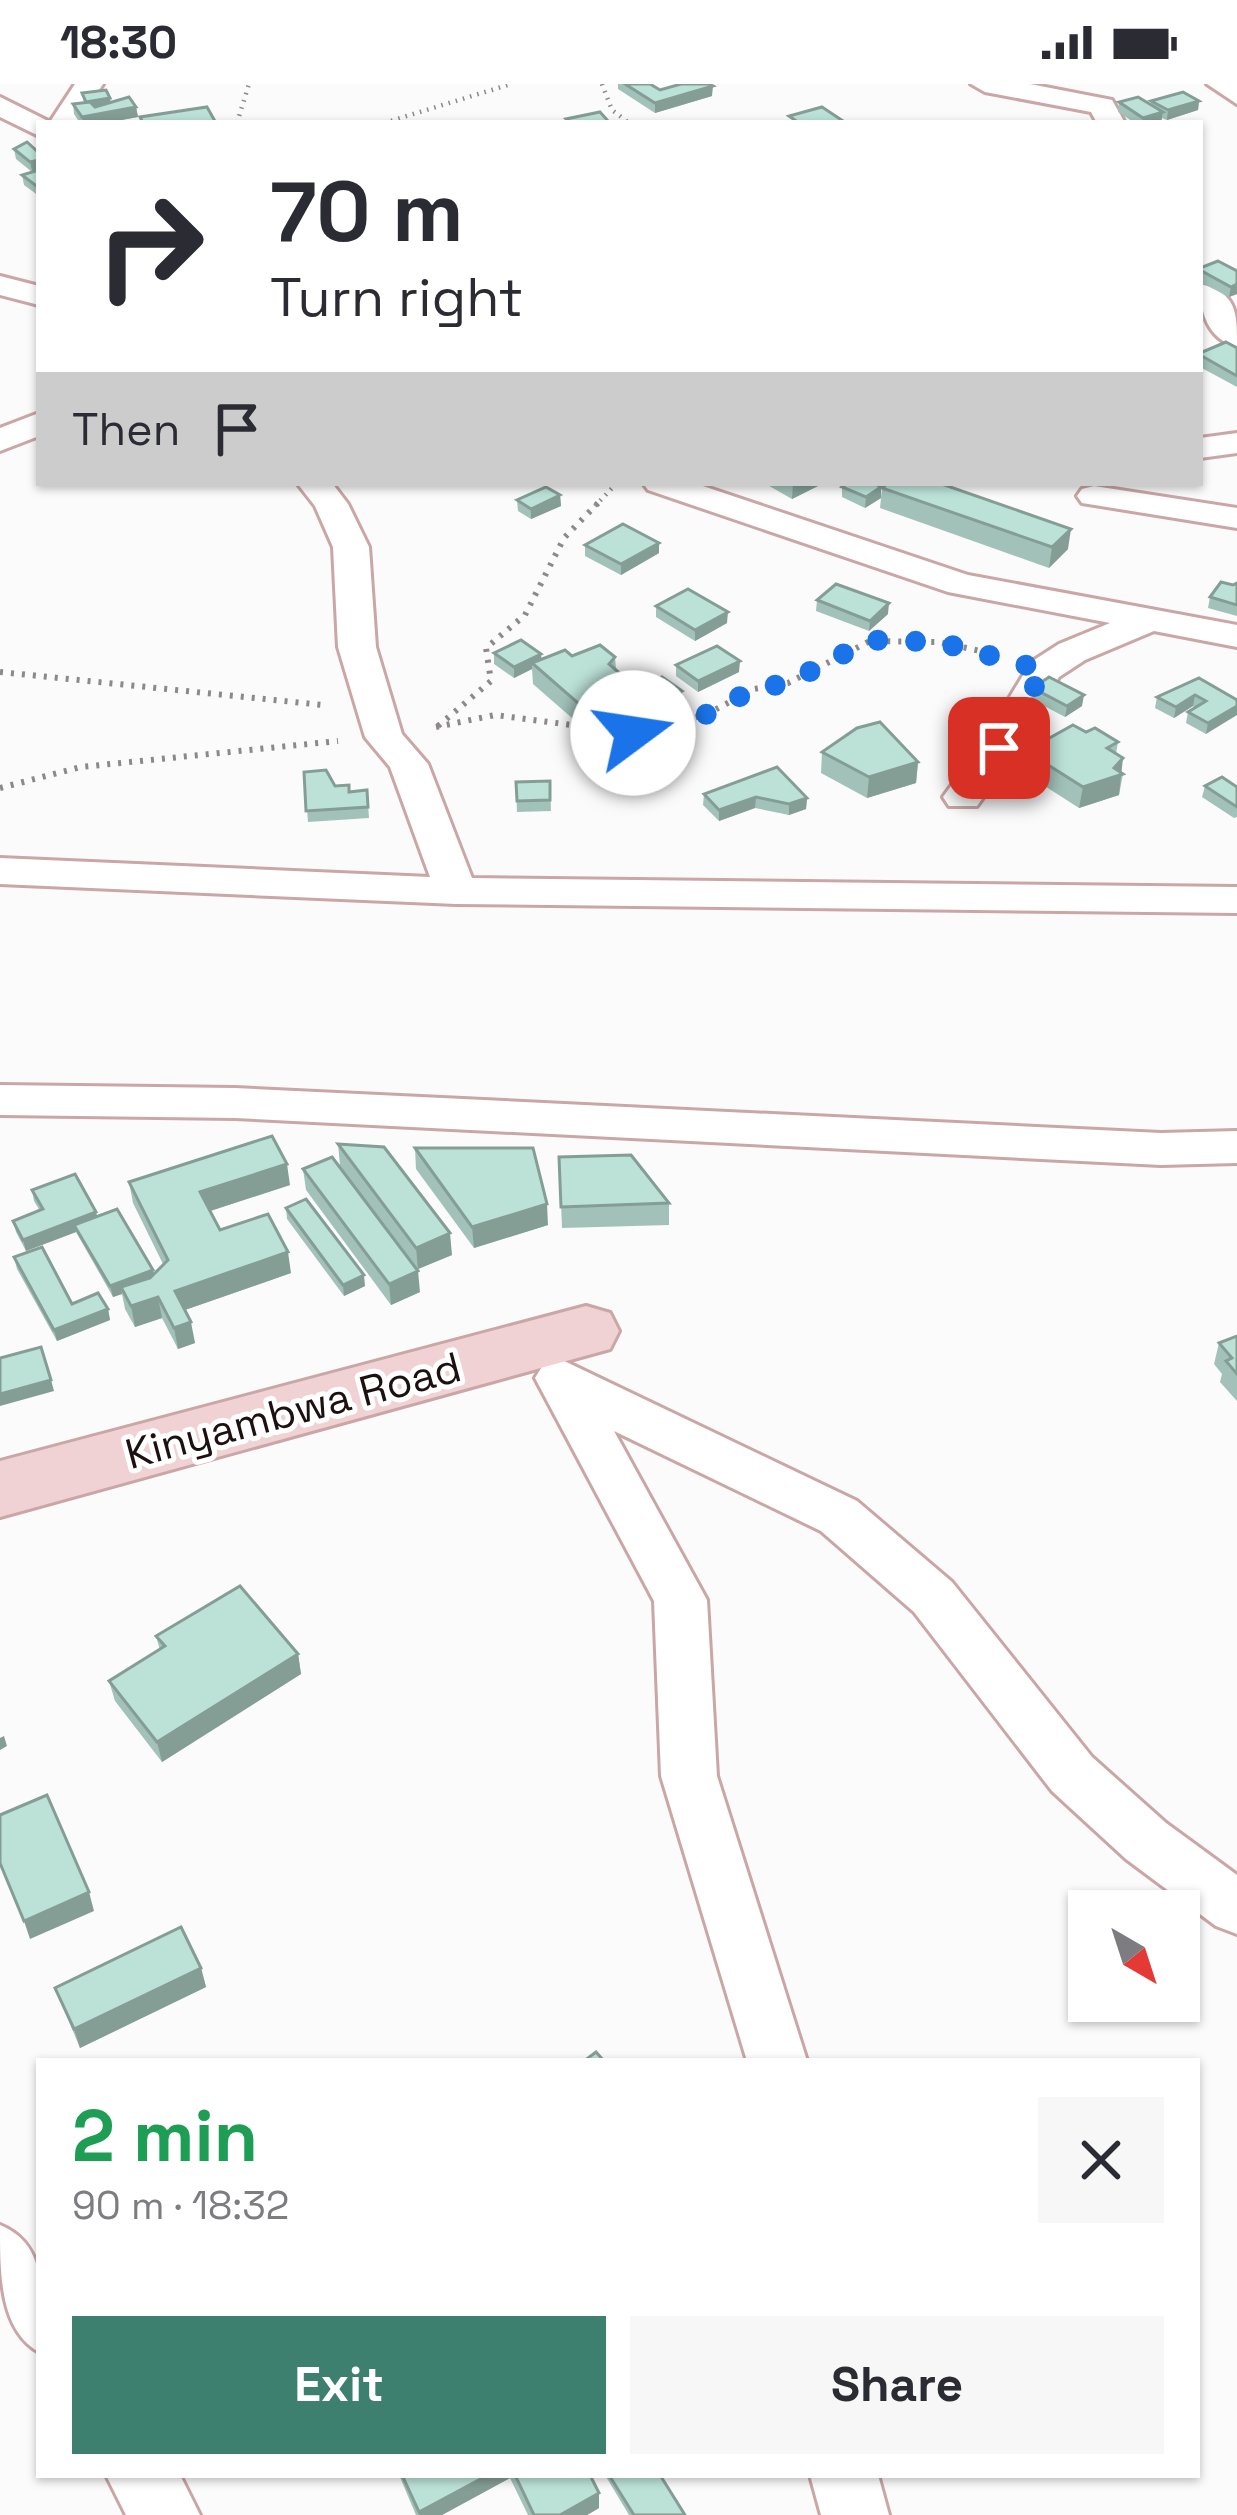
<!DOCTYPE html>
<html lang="en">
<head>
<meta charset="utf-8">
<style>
  :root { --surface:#fff; --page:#f7f7f7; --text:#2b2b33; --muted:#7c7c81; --accent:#3e8070 }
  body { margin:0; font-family:"Space Grotesk",sans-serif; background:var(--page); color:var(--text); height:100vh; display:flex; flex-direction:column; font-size:45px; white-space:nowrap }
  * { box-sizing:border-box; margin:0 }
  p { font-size:39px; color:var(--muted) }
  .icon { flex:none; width:66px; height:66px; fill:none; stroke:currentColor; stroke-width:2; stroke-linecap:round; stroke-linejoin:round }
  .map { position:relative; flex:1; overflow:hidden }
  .sheet { position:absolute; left:36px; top:1974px; width:1164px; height:420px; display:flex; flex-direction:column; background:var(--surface); border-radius:0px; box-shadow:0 3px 9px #0004 }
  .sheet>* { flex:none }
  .hud { position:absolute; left:36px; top:36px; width:1167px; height:366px; border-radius:0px; box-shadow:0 3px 9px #0004; background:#fff; color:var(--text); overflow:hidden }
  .needle { width:78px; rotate:141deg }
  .buttons { position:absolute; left:1068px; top:1806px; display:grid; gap:24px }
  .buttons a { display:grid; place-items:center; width:132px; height:132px; border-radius:0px; background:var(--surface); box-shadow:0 3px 9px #0004; font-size:60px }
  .pin { position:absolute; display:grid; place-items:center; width:102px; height:102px; color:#fff; margin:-51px; border-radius:24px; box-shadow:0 6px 18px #0006 }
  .me { position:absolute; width:132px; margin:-66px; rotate:76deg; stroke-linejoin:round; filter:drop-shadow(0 0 9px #0008) }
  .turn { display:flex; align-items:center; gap:42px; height:252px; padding:0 36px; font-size:54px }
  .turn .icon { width:156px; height:156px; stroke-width:2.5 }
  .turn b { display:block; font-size:84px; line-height:102px }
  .then { display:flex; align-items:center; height:114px; padding:0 36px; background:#0003; gap:24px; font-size:45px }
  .round { display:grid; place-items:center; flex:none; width:126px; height:126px; border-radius:0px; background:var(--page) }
  .headline { display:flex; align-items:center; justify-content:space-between; height:204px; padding:0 36px }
  h1 { font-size:72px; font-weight:600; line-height:90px; color:#1e9e55 }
  .primary-button { display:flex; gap:24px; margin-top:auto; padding:24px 36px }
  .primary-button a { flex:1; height:138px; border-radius:0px; background:var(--accent); color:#fff; font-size:48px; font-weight:600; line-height:138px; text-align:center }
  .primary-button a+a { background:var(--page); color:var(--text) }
  .status { display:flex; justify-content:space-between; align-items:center; height:84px; padding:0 60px; background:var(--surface); direction:ltr }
  .status svg { height:33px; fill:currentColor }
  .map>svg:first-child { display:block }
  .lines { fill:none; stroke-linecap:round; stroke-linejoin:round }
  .street-casing { stroke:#caa6a7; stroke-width:6 }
  .secondary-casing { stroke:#caa6a7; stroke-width:6 }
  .path-far1 { stroke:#8e8989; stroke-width:4.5; stroke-dasharray:1.5 6; stroke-linecap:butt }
  .path { stroke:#8e8989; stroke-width:6; stroke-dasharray:3 8; stroke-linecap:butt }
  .street { fill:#fff; fill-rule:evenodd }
  .secondary { fill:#f0d2d4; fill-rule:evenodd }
  .wall { fill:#a2c2b9 }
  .shaded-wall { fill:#849e96 }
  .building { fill:#bce2d7; stroke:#849e96; stroke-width:3 }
  .route { stroke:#1a73e8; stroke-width:21; stroke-dasharray:0 37.8 }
  .labels { text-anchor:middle; stroke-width:10; stroke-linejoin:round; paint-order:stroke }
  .street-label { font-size:42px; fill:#1c1010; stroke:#fff }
</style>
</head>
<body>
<div class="status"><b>18:30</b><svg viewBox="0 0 49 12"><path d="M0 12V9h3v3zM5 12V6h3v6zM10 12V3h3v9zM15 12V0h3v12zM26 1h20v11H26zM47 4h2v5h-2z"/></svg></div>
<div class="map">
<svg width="1237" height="2431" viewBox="0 0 1237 2431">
  <rect width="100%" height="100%" fill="#fbfbfb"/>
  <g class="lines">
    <defs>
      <g id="street">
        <polygon points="75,0 103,0 77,39 39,39 39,52 0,33 0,13 50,38"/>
        <polygon points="971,0 1030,0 1112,16 1125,39 1097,39 1091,28 985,8"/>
        <polygon points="1207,0 1237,0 1237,20"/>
        <polygon points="0,192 39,202 39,221 0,211"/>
        <path d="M1200 200C1237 209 1237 228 1237 263 1207 255 1200 227 1200 200Z"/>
        <polygon points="39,329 39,352 0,367 0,344"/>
        <polygon points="1237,349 1237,369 1200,374 1200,354"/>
        <polygon points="297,399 332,399 348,420 369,463 376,563 402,650 428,680 472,794 1237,803 1237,829 456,820 0,800 0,774 430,793 390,683 365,653 338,563 333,463 315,422"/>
        <polygon points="643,399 694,399 968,491 1237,541 1237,563 1154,547 1085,576 1059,593 1018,664 977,722 949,722 943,713 981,661 1031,578 1059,560 1110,539 948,508 648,406"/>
        <polygon points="1094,402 1237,424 1237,444 1082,419 1077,412 1082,405"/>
        <polygon points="0,1001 235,1004 1161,1049 1237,1047 1237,1079 1161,1081 235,1034 0,1031"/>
        <polygon points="560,1275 857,1417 952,1498 1092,1673 1166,1739 1237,1791 1237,1850 1216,1842 1126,1775 1052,1707 914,1528 821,1447 614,1347 707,1516 717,1692 807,1977 747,1977 661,1692 654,1517 535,1294 543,1281"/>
        <path d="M0 2141C53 2163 39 2220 39 2268 0 2246 0 2191 0 2141Z"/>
        <polygon points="106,2391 180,2391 200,2431 126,2431"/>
        <polygon points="810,2391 878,2391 889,2431 821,2431"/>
      </g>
      <polygon id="secondary" points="586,1222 610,1229 619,1247 610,1265 0,1433 0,1377"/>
    </defs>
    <use href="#street" class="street-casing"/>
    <use href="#secondary" class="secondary-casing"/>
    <g class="path-far1">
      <polyline points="602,0 612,26 629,39"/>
      <polyline points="237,39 249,0"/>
      <polyline points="384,39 511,0"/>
      <polyline points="595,422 616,400"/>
    </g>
    <g class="path">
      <polyline points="0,588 323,621"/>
      <polyline points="438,642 491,597 486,564 525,531 564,454 598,419"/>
      <polyline points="436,643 495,631 633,649 705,631 754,605 788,599 870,557 939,558 1003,572"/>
      <polyline points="0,704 81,683 338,657"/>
    </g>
    <use href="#street" class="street"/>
    <use href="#secondary" class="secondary"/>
  </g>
  <g class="wall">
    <polygon points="618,0 650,0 660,6 712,12 655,29 618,5"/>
    <polygon points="82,9 111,18 136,23 138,33 105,39 80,39 74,30 73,20 84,19"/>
    <polygon points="1151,17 1199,17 1198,26 1167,36 1162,34 1161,38 1158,39 1135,39 1118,28 1119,18 1151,21"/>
    <polygon points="27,58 32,88 16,75 14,65"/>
    <polygon points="39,86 39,112 24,101 22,91"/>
    <polygon points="1200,184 1237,187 1237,210 1229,213 1200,198"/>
    <polygon points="1237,264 1237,303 1200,283 1200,269"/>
    <polygon points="764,399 824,399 792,415"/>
    <polygon points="842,403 881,403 881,414 865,424 842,413"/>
    <polygon points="882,404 1068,465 1049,484 880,424"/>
    <polygon points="560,411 561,422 531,435 518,427 517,416"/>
    <polygon points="659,459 659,469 621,491 585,472 585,461"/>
    <polygon points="1237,499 1237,532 1208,524 1210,513"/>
    <polygon points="817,516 888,530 869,547 816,527"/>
    <polygon points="656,522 727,539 695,557 656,533"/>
    <polygon points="494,569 541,570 541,575 572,572 615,573 616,585 631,620 580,641 533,600 532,585 514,594 494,580"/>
    <polygon points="676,581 739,588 698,608 676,592"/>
    <polygon points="1199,594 1237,616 1206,650 1186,639 1188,628 1195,624 1193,622 1174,634 1155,624 1157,613"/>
    <polygon points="641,602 682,618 661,628 641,613"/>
    <polygon points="1033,604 1082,622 1065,633 1031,615"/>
    <polygon points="1086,648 1118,658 1116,670 1121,689 1123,690 1119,711 1079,724 1023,688 1026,667"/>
    <polygon points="822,668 918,678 916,699 867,714 821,689"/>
    <polygon points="304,688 349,708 367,706 369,734 308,738"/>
    <polygon points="550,697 551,727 517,728 516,698"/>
    <polygon points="1205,702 1237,703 1237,733 1234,734 1202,713"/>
    <polygon points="704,710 807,714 806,725 789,731 755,724 719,737 703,721"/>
    <polygon points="338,1060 452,1171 418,1185 340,1082"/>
    <polygon points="415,1064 548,1141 474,1164 416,1085"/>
    <polygon points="559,1073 669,1119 669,1141 562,1144"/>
    <polygon points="303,1085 420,1208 391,1221 306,1106"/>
    <polygon points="129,1098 290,1101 210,1127 220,1146 291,1189 185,1226 195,1259 178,1265 162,1234 135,1243 125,1225 122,1210 113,1213 76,1148 26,1167 16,1148 13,1137 40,1127 34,1117 32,1106 97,1132 153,1186 154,1190 163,1180 133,1119"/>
    <polygon points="286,1124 365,1202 344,1212 287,1135"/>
    <polygon points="14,1173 72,1220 108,1225 110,1236 57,1257 17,1185"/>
    <polygon points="1237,1252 1237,1317 1220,1298 1222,1290 1214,1280 1219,1259"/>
    <polygon points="156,1552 298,1570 301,1590 162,1678 115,1617 109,1597 160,1566"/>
    <polygon points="201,1884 206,1903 80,1964 55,1904"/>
    <polygon points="399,2391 590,2391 599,2409 599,2424 587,2431 528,2431 510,2394 442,2431 416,2431"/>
    <polygon points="605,2391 660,2391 685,2431 629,2431"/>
  </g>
  <g class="shaded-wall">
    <polygon points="713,2 712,12 655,29 655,19"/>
    <polygon points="110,14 112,24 88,27 86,18"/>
    <polygon points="1199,17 1198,26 1167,36 1168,26"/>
    <polygon points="136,23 138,33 105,39 83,39 82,33"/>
    <polygon points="1163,28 1161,38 1142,39 1143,34"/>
    <polygon points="39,76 39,86 32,88 30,78"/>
    <polygon points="1237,200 1237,210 1229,213 1231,203"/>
    <polygon points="793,399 824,399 792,415"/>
    <polygon points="881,403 881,414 865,424 866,413"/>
    <polygon points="560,411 561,422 531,435 531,425"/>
    <polygon points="1071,445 1068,465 1049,484 1052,463"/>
    <polygon points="659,459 659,469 621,491 621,480"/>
    <polygon points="889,519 888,530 869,547 870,537"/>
    <polygon points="728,528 727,539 695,557 695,546"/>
    <polygon points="541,570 542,581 532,579 532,585 514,594 514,583"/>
    <polygon points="740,577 739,588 698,608 698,597"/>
    <polygon points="631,599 631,620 580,641 579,620"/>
    <polygon points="682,607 682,618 661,628 661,617"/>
    <polygon points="1084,611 1082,622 1065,633 1067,622"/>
    <polygon points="1195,611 1193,622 1174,634 1176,623"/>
    <polygon points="1237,622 1237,631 1206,650 1208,639"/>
    <polygon points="1123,674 1119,711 1079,724 1083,703 1114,684"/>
    <polygon points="918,678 916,699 867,714 869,693"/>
    <polygon points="756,713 755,724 719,737 719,726"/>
    <polygon points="807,714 806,725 789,731 789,720"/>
    <polygon points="287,1080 290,1101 204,1129 200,1108"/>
    <polygon points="547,1120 548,1141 474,1164 472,1143"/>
    <polygon points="96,1128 99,1139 74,1141 76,1148 26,1167 23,1156"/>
    <polygon points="450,1149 452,1171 418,1185 416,1164"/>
    <polygon points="288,1168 291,1189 179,1228 175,1207"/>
    <polygon points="153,1186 155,1197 121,1203 122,1210 113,1213 110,1202"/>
    <polygon points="418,1187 420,1208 391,1221 389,1200"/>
    <polygon points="364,1191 365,1202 344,1212 343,1201"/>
    <polygon points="158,1213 162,1234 135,1243 131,1222"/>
    <polygon points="108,1225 110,1236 57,1257 54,1246"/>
    <polygon points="191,1238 195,1259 178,1265 174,1244"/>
    <polygon points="51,1296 54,1307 0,1322 0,1310"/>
    <polygon points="298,1570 301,1590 162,1678 157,1658"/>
    <polygon points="4,1652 7,1662 0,1666 0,1654"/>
    <polygon points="89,1808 94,1827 30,1855 24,1837"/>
    <polygon points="201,1884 206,1903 80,1964 74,1945"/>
    <polygon points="488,2391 510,2391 510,2394 442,2431 419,2431 419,2428"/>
    <polygon points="599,2409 599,2424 587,2431 560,2431"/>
  </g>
  <g class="building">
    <polygon points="625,0 650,0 660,6 681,0 709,0 713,2 655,19"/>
    <polygon points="106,6 110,14 86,18 82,9"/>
    <polygon points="1183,8 1199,17 1168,26 1151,17"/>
    <polygon points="129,13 136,23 82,33 73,20 90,18 95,23"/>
    <polygon points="1138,13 1163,28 1143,34 1119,18"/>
    <polygon points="207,23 216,39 143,39 140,33"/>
    <polygon points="822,23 846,39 799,39 789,32"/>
    <polygon points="600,28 609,38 570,39 566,35"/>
    <polygon points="27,58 39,69 39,76 30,78 14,65"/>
    <polygon points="39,86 39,104 22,91"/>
    <polygon points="1218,177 1237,187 1237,200 1231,203 1200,186 1200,184"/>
    <polygon points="1226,258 1237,264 1237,292 1200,271 1200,269"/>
    <polygon points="848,399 873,399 881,403 866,413 842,403"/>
    <polygon points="888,399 939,399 1071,445 1052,463 882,404"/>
    <polygon points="546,403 560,411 531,425 517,416"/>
    <polygon points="623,440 659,459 621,480 585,461"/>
    <polygon points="1221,498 1233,501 1237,499 1237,521 1210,513"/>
    <polygon points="836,500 889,519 870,537 817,516"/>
    <polygon points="688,505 728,528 695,546 656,522"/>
    <polygon points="521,556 541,570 514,583 494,569"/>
    <polygon points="600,561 615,573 609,580 631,599 579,620 532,579 565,566 572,572"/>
    <polygon points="717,562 740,577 698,597 676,581"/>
    <polygon points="662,593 682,607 661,617 641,602"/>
    <polygon points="1049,593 1084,611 1067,622 1033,604"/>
    <polygon points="1199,594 1237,616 1237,622 1208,639 1188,628 1206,617 1195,611 1176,623 1157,613"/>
    <polygon points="880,638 918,678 869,693 822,668 857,644"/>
    <polygon points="1073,641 1086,648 1095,644 1118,658 1107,664 1123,674 1114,684 1123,690 1083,703 1026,667"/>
    <polygon points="777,683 807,714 789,720 756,713 719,726 704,710"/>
    <polygon points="326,686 335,702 349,701 349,708 367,706 368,723 306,727 304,688"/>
    <polygon points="1222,693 1237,703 1237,723 1205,702"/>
    <polygon points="550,697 550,716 517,717 516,698"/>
    <polygon points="272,1052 287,1080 200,1108 220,1146 268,1130 288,1168 175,1207 191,1238 174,1244 158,1213 131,1222 121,1203 150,1194 168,1176 129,1098"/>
    <polygon points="338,1060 384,1063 450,1149 416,1164"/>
    <polygon points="415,1064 533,1064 547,1120 472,1143"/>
    <polygon points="631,1071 669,1119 561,1123 559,1073"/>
    <polygon points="332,1073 418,1187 389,1200 303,1085"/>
    <polygon points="75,1090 96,1128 23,1156 13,1137 43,1125 32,1106"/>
    <polygon points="306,1115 364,1191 343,1201 286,1124"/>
    <polygon points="117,1125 153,1186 110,1202 74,1141"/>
    <polygon points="42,1163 72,1220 98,1209 108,1225 54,1246 14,1173"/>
    <polygon points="1237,1252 1237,1290 1226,1277 1232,1274 1219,1259"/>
    <polygon points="41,1263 51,1296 0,1310 0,1274"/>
    <polygon points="240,1502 298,1570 157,1658 109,1597 165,1562 156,1552"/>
    <polygon points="47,1711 89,1808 24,1837 0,1779 0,1731"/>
    <polygon points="181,1843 201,1884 74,1945 55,1904"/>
    <polygon points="596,1968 604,1977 584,1977"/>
    <polygon points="402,2391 488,2391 419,2428"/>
    <polygon points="515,2391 590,2391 599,2409 560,2431 534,2431"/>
    <polygon points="609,2391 660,2391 685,2431 634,2431"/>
  </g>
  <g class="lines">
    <polyline class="route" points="633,649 705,631 754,605 788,599 870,556 939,558 1044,586 999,664"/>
  </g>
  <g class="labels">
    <g class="street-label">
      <text transform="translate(293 1326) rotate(-15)" y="15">Kinyambwa Road</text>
    </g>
  </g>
</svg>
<div class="buttons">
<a><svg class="needle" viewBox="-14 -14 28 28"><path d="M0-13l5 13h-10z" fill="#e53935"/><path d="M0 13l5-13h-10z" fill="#7c7c81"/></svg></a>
</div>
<div class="pin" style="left:999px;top:664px;background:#d93025"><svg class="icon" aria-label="arrive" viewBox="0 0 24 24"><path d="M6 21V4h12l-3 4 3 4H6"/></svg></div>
<svg class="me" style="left:633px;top:649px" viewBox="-20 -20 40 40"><circle r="19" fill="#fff"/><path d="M0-13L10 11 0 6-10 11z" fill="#1a73e8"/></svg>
<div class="hud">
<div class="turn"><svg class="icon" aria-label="right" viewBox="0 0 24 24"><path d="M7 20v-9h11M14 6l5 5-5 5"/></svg><div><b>70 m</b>Turn right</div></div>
<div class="then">Then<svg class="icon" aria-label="arrive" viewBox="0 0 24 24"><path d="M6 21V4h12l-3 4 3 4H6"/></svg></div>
</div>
<section class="sheet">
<div class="headline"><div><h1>2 min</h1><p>90 m · 18:32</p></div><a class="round"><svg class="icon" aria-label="close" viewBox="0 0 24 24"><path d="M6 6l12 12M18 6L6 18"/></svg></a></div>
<div class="primary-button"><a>Exit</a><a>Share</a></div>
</section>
</div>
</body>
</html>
